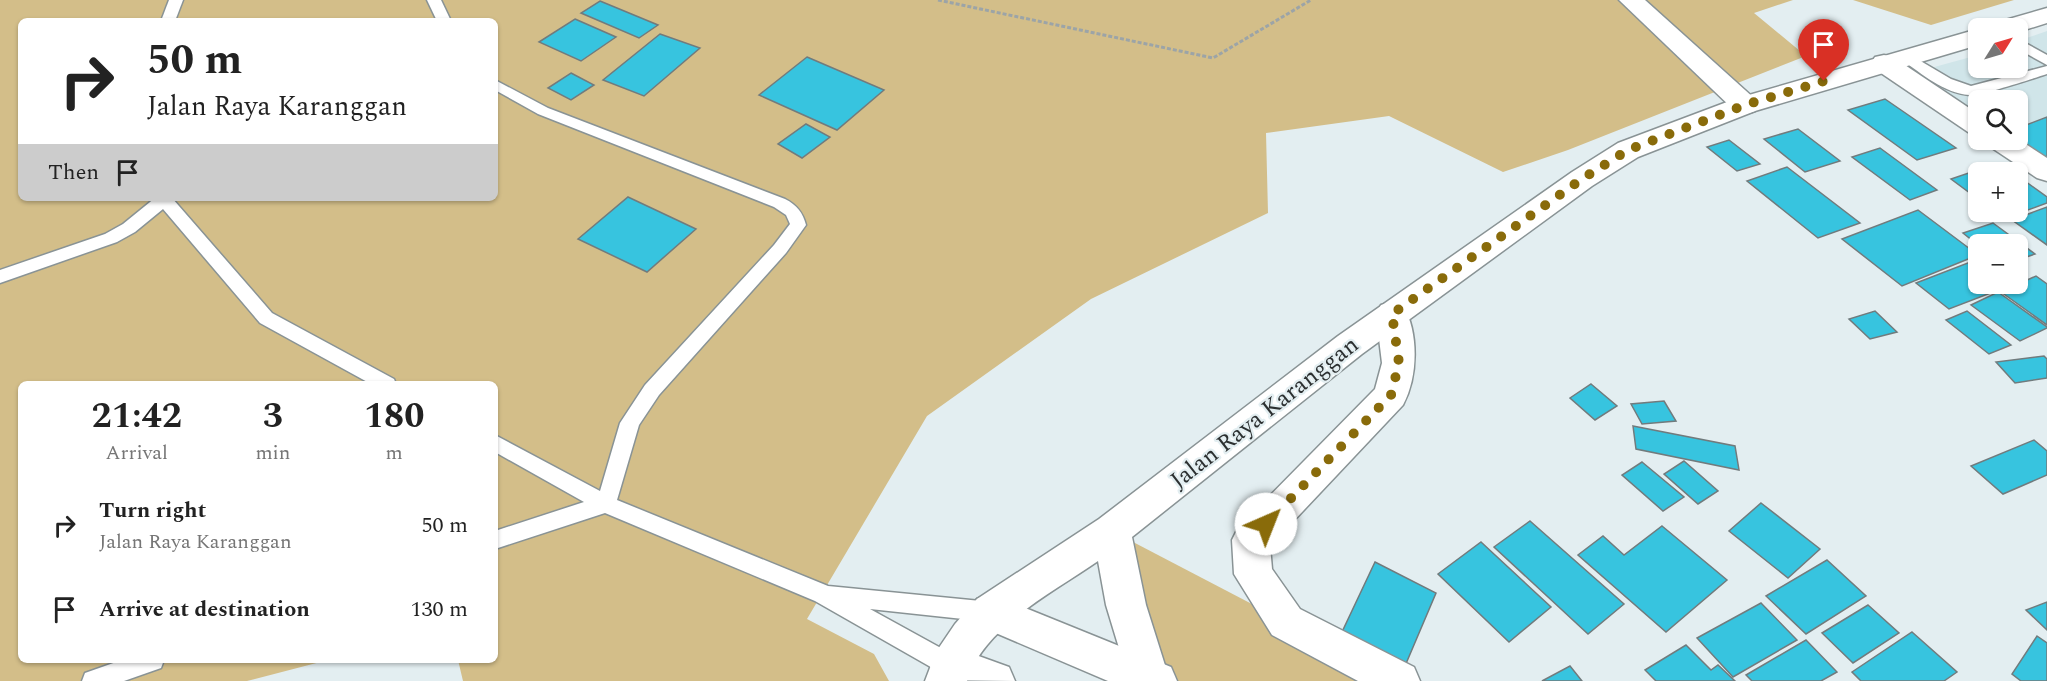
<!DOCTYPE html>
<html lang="en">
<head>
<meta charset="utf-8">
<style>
  :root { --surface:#fff; --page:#f6f6f6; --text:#222; --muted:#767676 }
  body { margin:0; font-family:Spectral,serif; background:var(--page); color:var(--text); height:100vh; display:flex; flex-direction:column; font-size:22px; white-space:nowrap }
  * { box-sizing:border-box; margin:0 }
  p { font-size:20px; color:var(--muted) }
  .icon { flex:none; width:33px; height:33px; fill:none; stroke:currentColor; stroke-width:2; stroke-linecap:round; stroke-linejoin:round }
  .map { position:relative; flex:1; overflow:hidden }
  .panel { position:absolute; left:18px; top:381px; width:480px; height:282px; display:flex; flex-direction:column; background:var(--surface); border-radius:9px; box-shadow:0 2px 4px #0004 }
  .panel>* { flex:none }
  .banner { position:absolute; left:18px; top:18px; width:480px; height:183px; border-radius:9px; box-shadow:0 2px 4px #0004; background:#fff; color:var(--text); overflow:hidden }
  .needle { width:39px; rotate:53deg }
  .fabs { position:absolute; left:1968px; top:18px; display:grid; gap:12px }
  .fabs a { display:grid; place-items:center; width:60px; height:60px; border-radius:9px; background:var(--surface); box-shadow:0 2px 4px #0004; font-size:30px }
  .pin { position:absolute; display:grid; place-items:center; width:51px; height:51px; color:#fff; margin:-62px -26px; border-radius:50% 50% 50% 0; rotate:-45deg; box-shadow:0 0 6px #0007 }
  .pin .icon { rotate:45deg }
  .me { position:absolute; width:66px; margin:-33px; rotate:44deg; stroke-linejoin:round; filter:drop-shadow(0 0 4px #0008) }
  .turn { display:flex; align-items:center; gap:21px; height:126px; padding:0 30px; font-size:27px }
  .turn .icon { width:78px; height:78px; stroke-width:2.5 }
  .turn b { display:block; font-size:42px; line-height:51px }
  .then { display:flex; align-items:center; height:57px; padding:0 30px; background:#0003; gap:12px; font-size:22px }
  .eta { display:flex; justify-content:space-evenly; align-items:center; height:102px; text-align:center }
  .eta b { font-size:36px; font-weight:700; line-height:42px }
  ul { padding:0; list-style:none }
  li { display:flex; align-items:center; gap:18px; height:84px; padding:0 30px }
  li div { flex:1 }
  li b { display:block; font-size:22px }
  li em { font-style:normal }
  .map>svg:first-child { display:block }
  .built { fill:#d0e5e9 }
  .green { fill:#d3be89; fill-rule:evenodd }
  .building { fill:#37c4df; stroke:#717b7d; stroke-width:1.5 }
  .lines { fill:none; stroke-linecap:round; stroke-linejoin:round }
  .lane-casing { stroke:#899395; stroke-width:3 }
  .street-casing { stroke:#899395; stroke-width:3 }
  .secondary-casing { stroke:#899395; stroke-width:3 }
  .highway-casing { stroke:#899395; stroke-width:3 }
  .path { stroke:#9ca4a7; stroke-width:3; stroke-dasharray:4 2; stroke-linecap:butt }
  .lane { fill:#fff; fill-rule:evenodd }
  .street { fill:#fff; fill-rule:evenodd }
  .secondary { fill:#fff; fill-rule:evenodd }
  .highway { fill:#fff; fill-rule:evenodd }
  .route { stroke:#896b0a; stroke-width:10; stroke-dasharray:0 18 }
  .labels { text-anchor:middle; stroke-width:4.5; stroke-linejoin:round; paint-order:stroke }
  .street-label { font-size:24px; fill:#2c3031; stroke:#e3eef1 }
</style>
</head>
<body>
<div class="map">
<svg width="2047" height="681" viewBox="0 0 2047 681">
  <rect width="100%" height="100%" fill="#e3eef1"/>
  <polygon class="built" points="2047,31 2047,117 2018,128 2018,100 1978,100 1978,130 1898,77 1978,55 1978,68 2018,68 2018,41"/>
  <g class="green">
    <path d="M0 0H1793L1754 13 1806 56 1568 150 1503 172 1389 116 1266 133 1268 213 1091 299 927 416 807 619 874 654 889 681H463L458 660H495V384H21V660H328L247 681H0ZM21 21H495V198H21ZM695 229 647 272 579 239Z"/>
    <polygon points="1853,0 2014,0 1931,25"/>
    <polygon points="1112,531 1399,681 1156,681"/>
  </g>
  <g class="building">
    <polygon points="600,1 658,25 639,38 581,13"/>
    <polygon points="575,19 616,37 581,61 539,42"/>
    <polygon points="660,34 700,48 644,96 603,80"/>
    <polygon points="807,57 884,90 837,130 759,95"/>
    <polygon points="571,73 594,85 571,100 548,88"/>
    <polygon points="1885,99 1956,148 1917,160 1848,110"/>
    <polygon points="2047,117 2047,159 2018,140 2018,128"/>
    <polygon points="806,124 830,137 802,158 778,144"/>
    <polygon points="1798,129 1840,161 1805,172 1764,139"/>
    <polygon points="1729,140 1760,164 1737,171 1707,147"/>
    <polygon points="1880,148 1937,190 1910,200 1852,157"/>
    <polygon points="1998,163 2012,172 1978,172 1978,199 1951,179"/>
    <polygon points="1787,167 1860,223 1818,238 1747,181"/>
    <polygon points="2018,176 2047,197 2047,203 2006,218 1997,212 2018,212"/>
    <polygon points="628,197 696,229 647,272 578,239"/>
    <polygon points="2047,207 2047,245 2012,220"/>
    <polygon points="1918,210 1978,255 1902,286 1842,239"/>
    <polygon points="1993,223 2035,254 2018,260 2018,244 1978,245 1963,233"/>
    <polygon points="1978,259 1978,284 2014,284 1949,309 1916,283"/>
    <polygon points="2036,276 2047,284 2047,325 2001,292"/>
    <polygon points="1998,292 2047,327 2047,328 2020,341 1971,305"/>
    <polygon points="1875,311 1897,332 1870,339 1849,319"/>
    <polygon points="1967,311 2011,345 1989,354 1946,320"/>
    <polygon points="2044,356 2047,359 2047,378 2015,383 1996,362"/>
    <polygon points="1591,384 1617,406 1595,420 1570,398"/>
    <polygon points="1664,401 1676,421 1642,424 1631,404"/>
    <polygon points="1633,426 1735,446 1739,470 1636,449"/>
    <polygon points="2034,440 2047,451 2047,475 2003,494 1971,466"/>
    <polygon points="1684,461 1718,491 1698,504 1664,474"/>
    <polygon points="1642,462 1684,497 1663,511 1622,475"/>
    <polygon points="1761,503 1820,549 1788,578 1729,531"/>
    <polygon points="1530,521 1624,604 1588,634 1494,547"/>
    <polygon points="1662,526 1727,580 1666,632 1578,555 1603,536 1624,555"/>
    <polygon points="1481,542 1551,607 1509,642 1438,574"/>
    <polygon points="1827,560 1866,596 1806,634 1766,596"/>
    <polygon points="1375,562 1436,593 1405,666 1342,632"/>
    <polygon points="2047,602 2047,630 2026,610"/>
    <polygon points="1761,603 1797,640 1733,677 1697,638"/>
    <polygon points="1868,605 1899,633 1853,663 1822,633"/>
    <polygon points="1912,632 1957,672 1944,681 1861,681 1852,672"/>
    <polygon points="2037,636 2047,643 2047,681 2021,681 2012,674"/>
    <polygon points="1806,640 1837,672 1821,681 1752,681 1746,675"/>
    <polygon points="1686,645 1711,670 1718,665 1735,681 1656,681 1645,670"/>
    <polygon points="1570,666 1582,681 1542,681"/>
  </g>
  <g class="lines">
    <defs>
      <g id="lane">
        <polygon points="169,0 183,0 175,21 161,21"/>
        <polygon points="427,0 441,0 451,21 437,21"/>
        <polygon points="2018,39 2047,55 2047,65 2018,49"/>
        <path d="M1907 53 1951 79 1971 86 2047 66V74C2031 79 1981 96 1969 95 1944 93 1922 74 1902 60L1900 57 1902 54Z"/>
        <path d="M495 80 548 108 785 199C797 205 803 213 806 225L786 253 659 395 639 425 617 500 828 586 991 602 999 605 1002 612 999 619 991 622 870 609 959 658 962 666 959 674 951 677 943 674 815 601 605 513 495 549V531L584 502 495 452V435L600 491 620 423 645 385 774 245 790 224 786 215 774 207 538 114 495 90Z"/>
        <polygon points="155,198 172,198 272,313 394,379 396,384 371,384 260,323 163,209 135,232 117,242 0,283 0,270 105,234 123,224"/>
        <polygon points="122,660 164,660 161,668 124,681 82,681 85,673"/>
      </g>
      <g id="street">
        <polygon points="1619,0 1645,0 1755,99 1759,105 1755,111 1745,114 1735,111"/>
        <polygon points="1884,55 1893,57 1978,114 1978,135 1968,132 1875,69 1871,63 1875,57"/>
        <polygon points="2018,139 2047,158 2047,181 2037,178 1989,146 1985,140"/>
        <path d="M1392 302 1403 305C1419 333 1418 377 1403 405L1270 546 1272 569 1300 609 1414 667 1420 681H1358L1272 635 1234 574 1232 540 1238 528 1375 389 1382 363 1376 314 1381 305Z"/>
      </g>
      <g id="secondary">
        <polygon points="2047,8 2047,23 2018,32 2018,28 1991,28 1995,23"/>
        <path d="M1978 29V45L1755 111 1638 157 1592 186 1362 354 1132 537 1146 605 1169 678 1167 681H1129L1106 605 1098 561C1054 592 984 626 967 681H925L936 652 955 624 977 599 1099 519 1338 336 1572 172 1618 143 1735 99Z"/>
      </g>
      <g id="highway">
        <polygon points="991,594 1171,667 1177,681 1108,681 977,625 971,612 977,599"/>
        <polygon points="951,646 1009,667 1015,681 936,680 930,666 936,652"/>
      </g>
    </defs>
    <use href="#lane" class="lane-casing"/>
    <use href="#street" class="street-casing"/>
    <use href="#secondary" class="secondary-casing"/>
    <use href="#highway" class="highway-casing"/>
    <polyline class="path" points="938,0 1213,58 1311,0"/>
    <use href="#lane" class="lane"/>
    <use href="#street" class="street"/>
    <use href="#secondary" class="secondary"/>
    <use href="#highway" class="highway"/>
  </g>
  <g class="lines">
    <polyline class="route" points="1266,524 1391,395 1399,363 1392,314 1582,179 1628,150 1745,105 1824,81"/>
  </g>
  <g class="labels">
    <g class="street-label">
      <text transform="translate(1264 412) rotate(-38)" y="8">Jalan Raya Karanggan</text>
    </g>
  </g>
</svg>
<div class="fabs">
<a><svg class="needle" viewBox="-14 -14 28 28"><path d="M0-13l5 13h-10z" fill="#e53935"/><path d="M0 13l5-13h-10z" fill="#767676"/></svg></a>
<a><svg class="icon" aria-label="search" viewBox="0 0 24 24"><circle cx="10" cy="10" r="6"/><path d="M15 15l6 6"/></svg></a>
<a>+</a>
<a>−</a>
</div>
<div class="pin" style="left:1824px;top:81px;background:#d93025"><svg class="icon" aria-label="arrive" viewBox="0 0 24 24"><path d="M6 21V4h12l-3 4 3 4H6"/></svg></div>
<svg class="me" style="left:1266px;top:524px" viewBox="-20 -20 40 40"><circle r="19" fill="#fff"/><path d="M0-13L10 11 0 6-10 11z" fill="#896b0a"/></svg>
<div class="banner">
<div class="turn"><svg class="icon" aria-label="right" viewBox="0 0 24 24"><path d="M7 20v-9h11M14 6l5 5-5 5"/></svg><div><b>50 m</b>Jalan Raya Karanggan</div></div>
<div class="then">Then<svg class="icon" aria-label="arrive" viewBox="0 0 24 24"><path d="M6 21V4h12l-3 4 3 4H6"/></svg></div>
</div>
<section class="panel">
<div class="eta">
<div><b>21:42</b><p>Arrival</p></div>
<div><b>3</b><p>min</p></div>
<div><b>180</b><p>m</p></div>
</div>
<ul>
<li><svg class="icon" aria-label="right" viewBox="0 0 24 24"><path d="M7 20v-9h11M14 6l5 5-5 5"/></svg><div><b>Turn right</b><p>Jalan Raya Karanggan</p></div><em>50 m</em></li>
<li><svg class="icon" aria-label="arrive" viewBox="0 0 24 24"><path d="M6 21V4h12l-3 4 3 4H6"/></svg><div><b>Arrive at destination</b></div><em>130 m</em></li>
</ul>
</section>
</div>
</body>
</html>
